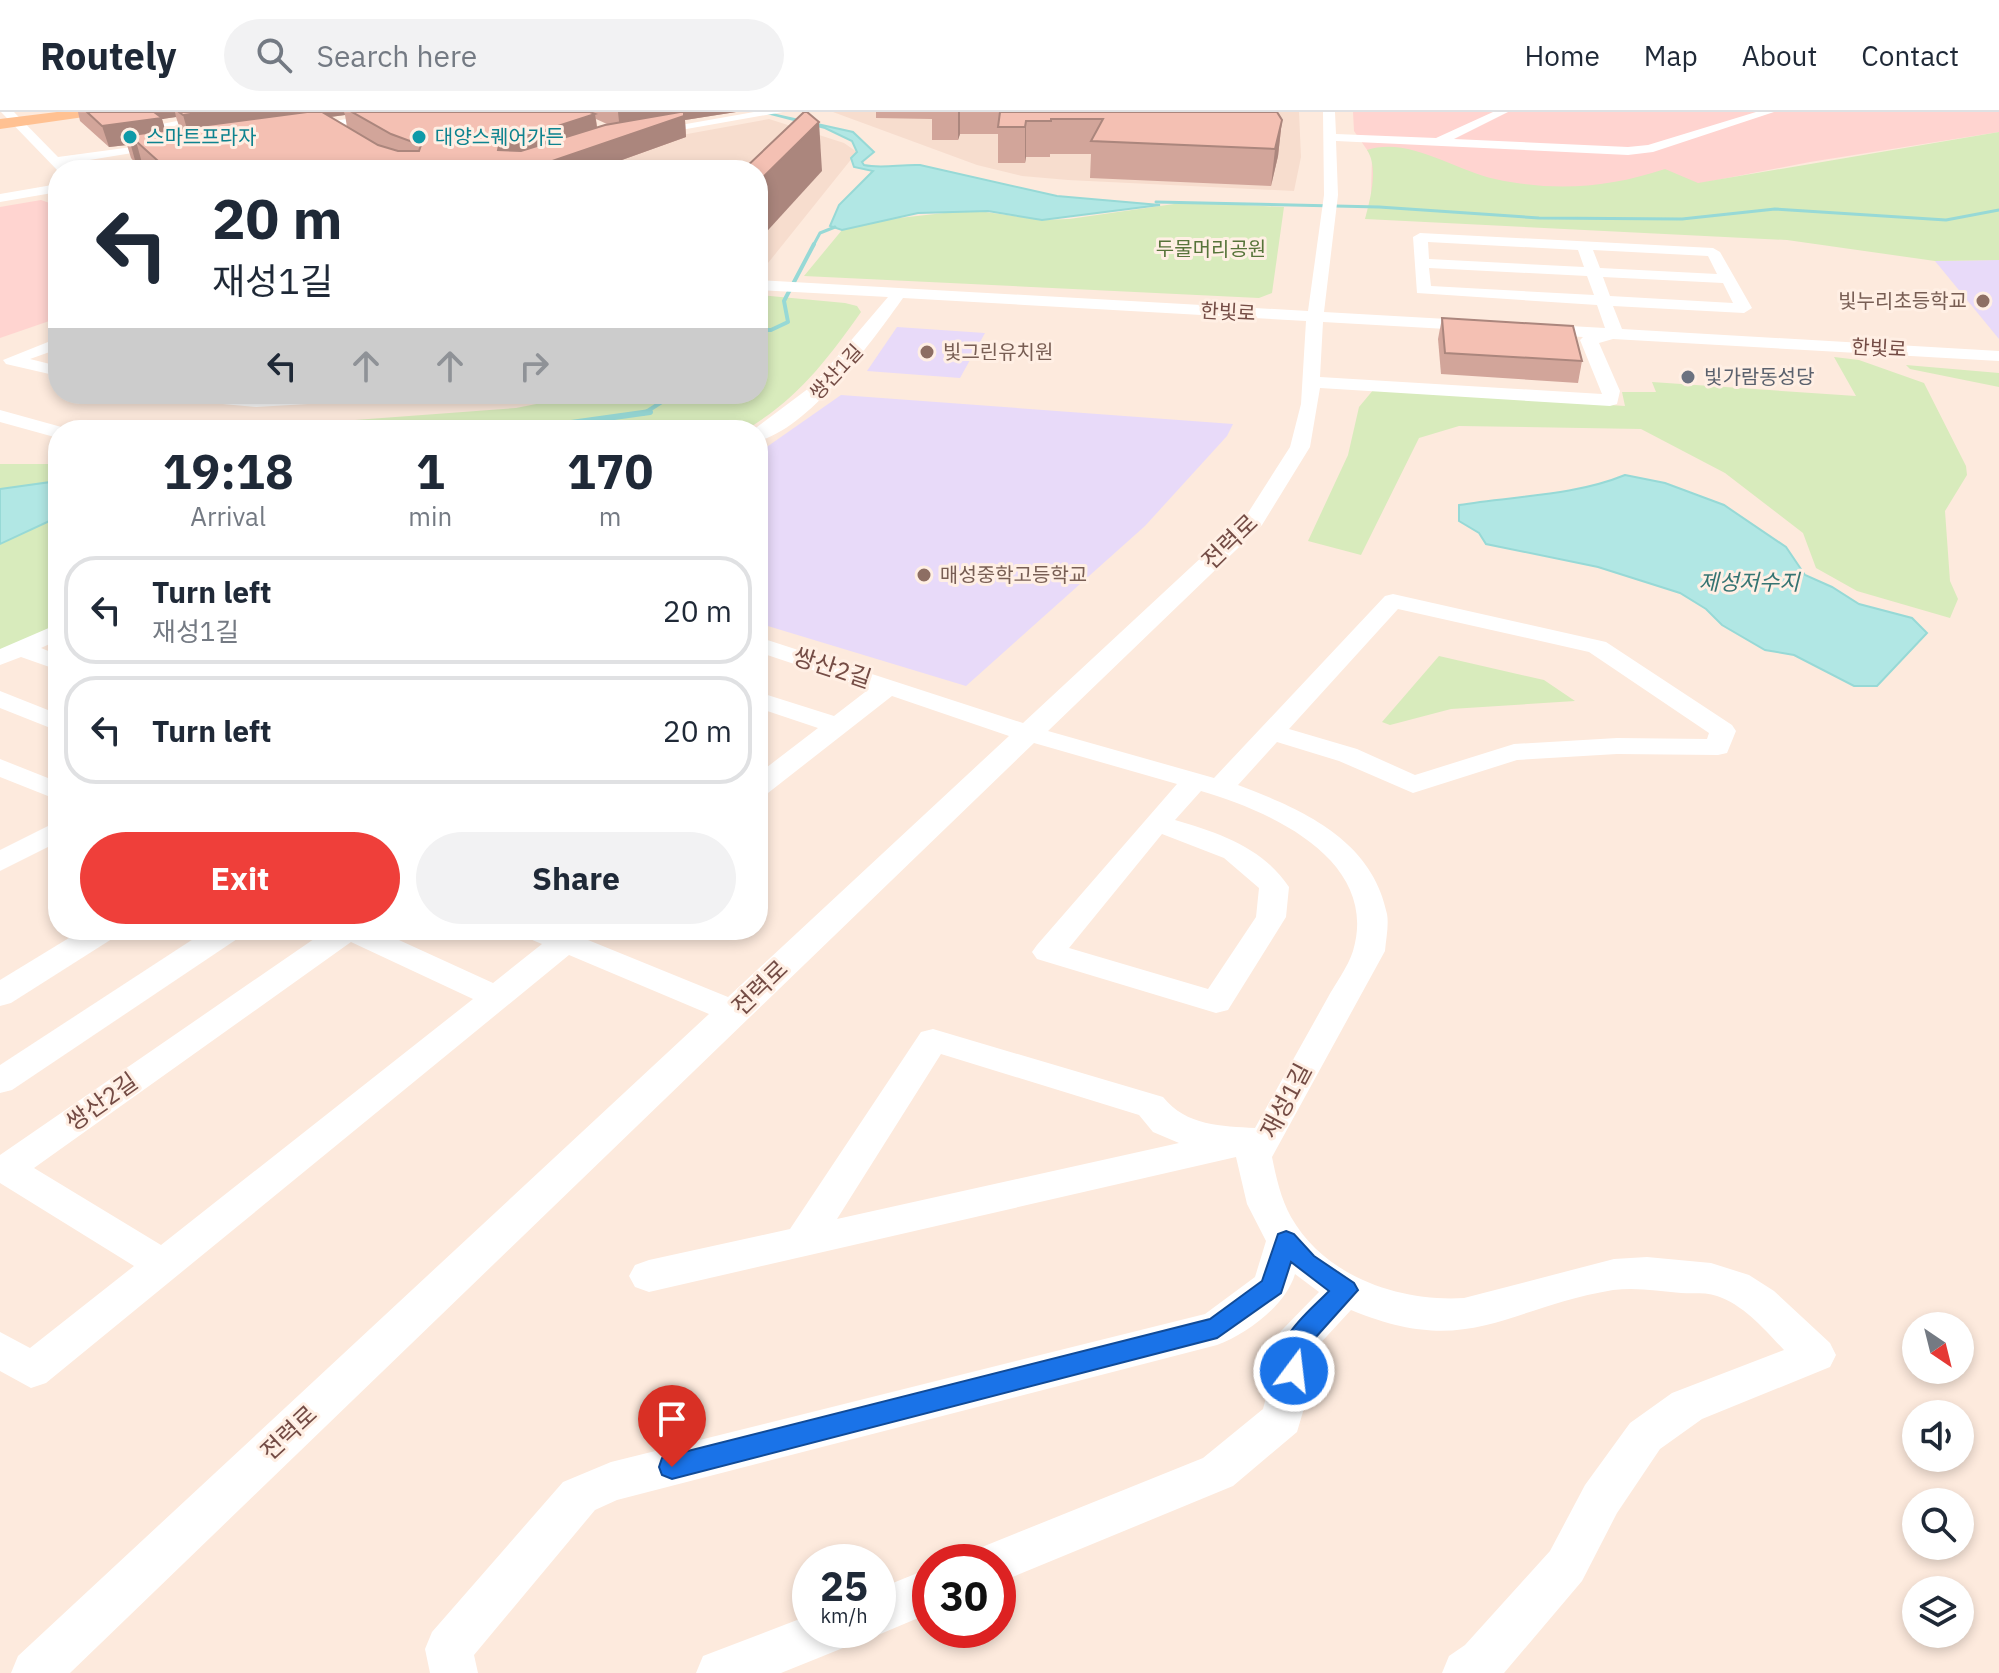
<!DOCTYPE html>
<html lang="en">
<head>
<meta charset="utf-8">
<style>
  :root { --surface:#fff; --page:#f2f2f3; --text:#1f2937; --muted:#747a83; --line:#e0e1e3; --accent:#ef3f3a }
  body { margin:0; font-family:"IBM Plex Sans","Noto Sans KR",sans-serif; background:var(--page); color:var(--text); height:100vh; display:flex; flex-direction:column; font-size:30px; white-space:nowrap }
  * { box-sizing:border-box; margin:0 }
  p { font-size:26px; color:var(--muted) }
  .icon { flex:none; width:44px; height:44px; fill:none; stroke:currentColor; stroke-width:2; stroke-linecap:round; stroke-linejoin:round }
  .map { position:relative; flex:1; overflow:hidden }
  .sheet { position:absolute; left:48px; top:308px; width:720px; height:520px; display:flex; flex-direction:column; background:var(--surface); border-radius:32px; box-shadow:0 4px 12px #0003 }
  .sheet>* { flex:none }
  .banner { position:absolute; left:48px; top:48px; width:720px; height:244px; border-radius:32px; box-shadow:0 4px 12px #0003; background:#fff; color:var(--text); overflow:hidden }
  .needle { width:52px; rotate:145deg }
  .tools { position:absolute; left:1902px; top:1200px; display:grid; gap:16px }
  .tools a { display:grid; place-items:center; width:72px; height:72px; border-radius:50%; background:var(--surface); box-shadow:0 4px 12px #0003; font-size:40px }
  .speed { position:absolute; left:792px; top:1432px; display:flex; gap:16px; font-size:40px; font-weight:700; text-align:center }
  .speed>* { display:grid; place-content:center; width:104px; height:104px; border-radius:50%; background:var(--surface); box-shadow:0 4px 12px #0003; line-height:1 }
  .speed small { font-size:20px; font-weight:400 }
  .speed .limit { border:12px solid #d22; background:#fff; color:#111 }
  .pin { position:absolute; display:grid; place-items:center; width:68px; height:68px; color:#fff; margin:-82px -34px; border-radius:50% 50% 50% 0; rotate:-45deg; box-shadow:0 0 8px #0007 }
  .pin .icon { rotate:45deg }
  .me { position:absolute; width:88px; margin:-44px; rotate:15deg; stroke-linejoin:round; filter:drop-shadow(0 0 6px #0008) }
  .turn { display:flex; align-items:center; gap:28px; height:168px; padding:0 32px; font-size:36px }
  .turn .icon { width:104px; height:104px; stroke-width:2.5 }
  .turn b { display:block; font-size:56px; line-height:68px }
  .lanes { display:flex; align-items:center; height:76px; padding:0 32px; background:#0003; justify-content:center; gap:40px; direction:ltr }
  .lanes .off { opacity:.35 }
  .eta { display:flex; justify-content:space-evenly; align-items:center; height:136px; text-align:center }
  .eta b { font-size:48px; font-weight:800; line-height:56px }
  .button { display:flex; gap:16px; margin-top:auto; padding:16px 32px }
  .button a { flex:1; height:92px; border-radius:48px; background:var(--accent); color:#fff; font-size:32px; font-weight:800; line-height:92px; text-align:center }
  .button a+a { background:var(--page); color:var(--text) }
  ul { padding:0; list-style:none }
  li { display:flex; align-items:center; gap:24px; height:108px; margin:0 16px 12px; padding:0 16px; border:4px solid var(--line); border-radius:32px }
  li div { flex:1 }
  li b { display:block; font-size:30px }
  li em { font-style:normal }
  header { display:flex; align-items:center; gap:48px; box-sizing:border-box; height:112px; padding:0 40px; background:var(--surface); border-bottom:2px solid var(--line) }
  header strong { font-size:38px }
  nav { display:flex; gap:44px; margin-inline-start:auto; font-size:28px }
  .search { width:560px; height:72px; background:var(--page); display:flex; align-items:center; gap:20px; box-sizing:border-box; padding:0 28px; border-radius:44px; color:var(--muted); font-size:30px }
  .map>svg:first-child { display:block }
  .residential { fill:#f7ddce }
  .commercial { fill:#ffd4d0 }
  .education { fill:#e8daf9 }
  .green { fill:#d8ebbc }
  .water { fill:#b1e7e4; stroke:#97d9d6; stroke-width:2 }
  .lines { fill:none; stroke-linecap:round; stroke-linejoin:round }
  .stream-far2 { stroke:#97d9d6; stroke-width:3 }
  .stream-far1 { stroke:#97d9d6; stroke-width:4 }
  .stream { stroke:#97d9d6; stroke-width:6 }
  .minor { fill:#fff; fill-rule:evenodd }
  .major { fill:#ffc192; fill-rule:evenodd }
  .wall { fill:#d2a59a; fill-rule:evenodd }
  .shaded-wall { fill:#ab867d }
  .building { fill:#f4c0b3; stroke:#ab867d; stroke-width:2 }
  .route { fill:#1a73e8; stroke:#114b97; stroke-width:2 }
  .culture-dot { fill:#0f9aa8; stroke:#ffefe4; stroke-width:3 }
  .education-dot { fill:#8d6e63; stroke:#ffefe4; stroke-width:3 }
  .worship-dot { fill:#6b7280; stroke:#ffefe4; stroke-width:3 }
  .labels { text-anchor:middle; stroke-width:6; stroke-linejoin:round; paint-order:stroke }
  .far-culture-label { font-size:20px; fill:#0d838f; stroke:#ffefe4; text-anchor:start }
  .far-park-label { font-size:20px; fill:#57743a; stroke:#ffefe4 }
  .far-education-label { font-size:20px; fill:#785e54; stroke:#ffefe4; text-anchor:start }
  .far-street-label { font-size:20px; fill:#744c45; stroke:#ffefe4 }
  .far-worship-label { font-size:20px; fill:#5b616d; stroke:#ffefe4; text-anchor:start }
  .far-water-label { font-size:22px; font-style:italic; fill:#357472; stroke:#ffefe4 }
  .street-label { font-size:24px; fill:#744c45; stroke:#ffefe4 }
</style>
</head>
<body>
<header>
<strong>Routely</strong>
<div class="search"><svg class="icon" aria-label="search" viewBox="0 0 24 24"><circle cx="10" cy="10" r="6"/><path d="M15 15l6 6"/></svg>Search here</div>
<nav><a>Home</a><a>Map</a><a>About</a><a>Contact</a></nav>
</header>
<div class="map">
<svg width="1999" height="1561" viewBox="0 0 1999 1561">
  <rect width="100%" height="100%" fill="#fdeadd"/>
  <g class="residential">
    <polygon points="833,0 1299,0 1301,45 1294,79 1068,68 1022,64 977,53"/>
    <polygon points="769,7 844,31 857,40 760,161 758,58 533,58 649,29"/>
  </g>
  <g class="commercial">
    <polygon points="1353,0 1999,0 1999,20 1810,50 1615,88 1371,83 1372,45 1354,19"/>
    <polygon points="41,88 58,94 58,206 0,226 0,95"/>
  </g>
  <g class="education">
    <polygon points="1999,148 1999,227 1935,149"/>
    <polygon points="897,215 985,221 960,266 867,259"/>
    <polygon points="841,283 1233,312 1227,324 1145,414 966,574 758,511 758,341"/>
  </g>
  <g class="green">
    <path d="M1999 20V148L1935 149 1787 128 1365 107C1370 88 1379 56 1367 38 1408 24 1454 58 1495 67 1554 80 1608 76 1665 57L1698 71Z"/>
    <polygon points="1188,90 1284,95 1272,181 1259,186 804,164 842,118 881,108 971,98 1042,108 1069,107"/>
    <path d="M758 183 845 191 857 194 861 200C827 248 797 288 745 318H221L516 296 587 282H758Z"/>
    <polygon points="1834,245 1859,248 1924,271 1966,354 1967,363 1945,399 1950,469 1958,487 1950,506 1857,479 1816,456 1803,421 1725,361 1641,317 1459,314 1419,326 1361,443 1308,429 1348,343 1359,295 1374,277 1625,294 1622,280 1656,280 1652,270 1856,284"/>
    <polygon points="1906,253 1999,261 1999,275 1910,257"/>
    <polygon points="0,352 58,352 58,512 0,539"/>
    <polygon points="1439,544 1544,568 1575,589 1451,597 1390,613 1382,610"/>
  </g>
  <g class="water">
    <path d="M763 0 853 20 874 40 862 50 864 53C882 57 901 52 920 53L1057 84 1160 93 1042 108 988 99 918 101 842 118 830 114 839 93 873 59 854 55 851 46 857 40 852 29 825 16Z"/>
    <path d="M1625 363 1665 371 1724 393 1786 435 1805 463 1832 475 1859 492 1912 506 1927 521 1877 574H1854L1794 543 1765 538 1722 513 1706 497 1680 481 1598 455 1486 432 1479 421 1459 409V393C1513 384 1574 384 1625 363Z"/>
    <polygon points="58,369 58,405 0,432 0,377"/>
  </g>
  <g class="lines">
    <g class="stream-far2">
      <polyline points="1156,90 1379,95 1539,106 1682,107 1775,97 1946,108 1999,98"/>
      <polyline points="813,134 820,121 835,115"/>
    </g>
    <g class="stream-far1">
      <polyline points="758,218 771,218 788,210 784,189 814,132"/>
      <polyline points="643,302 674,282"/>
    </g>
    <polyline class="stream" points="521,318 650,300"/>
    <g class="minor">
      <polygon points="1,0 14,0 58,45 169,30 175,34 65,52 71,58 58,59"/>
      <polygon points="221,0 248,0 173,15 193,32 187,36 157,13"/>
      <polygon points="387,0 418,0 300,20 294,16"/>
      <polygon points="754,0 783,0 647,24 641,20"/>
      <path d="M1323 0H1335L1336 22 1436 26 1493 0H1508L1454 27 1628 35 1648 33 1756 0H1774L1653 40 1628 43 1336 29 1338 83 1324 200 1482 209 1490 214 1482 219 1323 210 1320 265 1602 282 1580 228 1583 225 1534 222 1526 217 1534 212 1605 216 1597 193 1417 181 1413 125 1420 121 1713 136 1720 140 1752 196 1744 201 1613 194 1622 217 1999 239V249L1613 227 1599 231 1620 279 1617 292 1610 294 1320 276 1310 335 1262 413 1048 619 1214 666 1385 484 1393 482 1606 530 1732 613 1736 619 1727 641 1718 643 1617 642 1517 648 1413 681 1339 649 1277 630 1238 673C1301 697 1372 727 1387 802 1389 813 1386 827 1385 839L1272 1045C1276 1065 1281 1087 1291 1105 1325 1165 1400 1190 1464 1186L1614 1147 1647 1145 1711 1151 1749 1163 1774 1179 1830 1231 1836 1243 1830 1255 1702 1307 1660 1337 1617 1401 1582 1469 1504 1561H1442L1449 1544 1465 1533 1550 1439 1585 1373 1630 1311 1672 1281 1784 1238C1765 1218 1744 1193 1717 1184 1706 1180 1693 1182 1681 1181 1658 1179 1637 1175 1613 1178 1505 1196 1469 1247 1351 1198L1315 1237V1259L1297 1320 1233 1374 998 1471V1450H975L982 1435 1203 1346 1263 1297 1273 1259 1275 1231 1281 1219 1319 1180 1295 1162C1286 1193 1247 1222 1217 1233L617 1388 595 1398 474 1543 478 1561H430L425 1537 432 1520 563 1370 611 1350 1205 1202 1255 1165 1266 1129 1247 1092 1236 1045 649 1180 635 1175 629 1164 635 1153 649 1148 790 1117 921 920 933 917 1163 985C1186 1014 1222 1014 1255 1016 1279 973 1303 930 1327 887 1335 872 1348 855 1353 839 1380 748 1270 699 1201 679L1175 708C1219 721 1262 735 1289 775L1286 805 1228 898 1216 901 1037 847 1032 840 1037 833 1177 672 1034 631 70 1561H11L18 1544 709 902 569 843 46 1271 31 1276 0 1259V1220L30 1236 134 1154 0 1071V1043L327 818H377L493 871 542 832 525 825 521 818H595L588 828 728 885 1009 624 892 584 768 681 758 683V662L818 616 758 596V580L834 604 869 577 758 540V525L1023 611 1246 404 1290 335 1301 292 1306 209 903 186C873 228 810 316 758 329V318H753L813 273 888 185 758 178V168L1308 199 1324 83ZM1428 130 1578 138 1584 155 1429 147ZM1593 138 1708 144 1717 162 1600 156ZM1429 156 1587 164 1594 183 1431 174ZM1603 165 1723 171 1733 191 1610 184ZM1398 497 1589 540 1709 621 1707 627 1617 626 1514 632 1415 663 1357 637 1289 617ZM1162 722 1224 746 1259 776 1256 805 1208 877 1069 836ZM351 830 473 887 161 1133 34 1056ZM941 942 1139 1003 1153 1020 1179 1031 837 1107Z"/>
      <polygon points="58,72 58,80 0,90 0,82"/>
      <polygon points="58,226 58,237 30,247 58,254 58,264 6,252 3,248"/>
      <polygon points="157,282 404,282 395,287 256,295 166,287"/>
      <polygon points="0,298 65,316 66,318 58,318 58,326 0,310"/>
      <polygon points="58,512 58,528 41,536 58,543 58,558 21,545 0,553 0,537"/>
      <polygon points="0,579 58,602 58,619 0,596"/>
      <polygon points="0,647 58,670 58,688 0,665"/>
      <polygon points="58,709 58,730 0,759 0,738"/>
      <polygon points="82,818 119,818 115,825 11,891 0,894 0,868"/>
      <polygon points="207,818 244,818 240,825 12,978 0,981 0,953"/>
      <polygon points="930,1456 930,1501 878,1523 866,1518 878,1518 878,1477"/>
      <polygon points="810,1503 810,1518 855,1518 848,1534 781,1561 696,1561 703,1544"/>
    </g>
    <polygon class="major" points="57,0 98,0 91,4 0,17 0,7"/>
  </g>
  <g class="wall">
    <path d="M78 0H736L685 8 686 25 594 58H150L142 51 136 52 131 46 127 33 109 35 80 9ZM345 3 347 15 330 5ZM176 5 180 17 165 19 162 7ZM596 7 607 12 597 15Z"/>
    <polygon points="876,0 1277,0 1282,8 1278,44 1271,74 1090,66 1091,42 1050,42 1050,45 1026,45 1025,51 998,51 998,22 960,22 958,28 932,28 932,7 876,6"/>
    <polygon points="1442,206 1582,249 1578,271 1441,262 1438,227"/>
  </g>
  <g class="shaded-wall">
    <polygon points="152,0 175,0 176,5 162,7 168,27 136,29 142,51 136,52 130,30 124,24 127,33 109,35 102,14"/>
    <polygon points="205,0 344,0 345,3 189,24 183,3"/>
    <polygon points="618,0 736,0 685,8 686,25 594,58 526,58 620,19"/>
    <polygon points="958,0 960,0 960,22 958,28"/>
    <polygon points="595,2 598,23 503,55 498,38 499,33"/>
    <polygon points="1282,8 1278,44 1271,74 1275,37"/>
    <polygon points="1026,9 1026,45 1025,51 1025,15"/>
    <polygon points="819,10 822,59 758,129 758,70"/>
  </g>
  <g class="building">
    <polygon points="87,0 154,0 162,6 102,14"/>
    <polygon points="179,0 205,0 183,3"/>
    <polygon points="307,0 322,0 378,33 398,39 419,39 421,33 391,22 352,0 590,0 595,2 499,33 498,38 521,39 605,13 680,0 684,0 684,4 526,58 168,58 136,29 130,30 124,24"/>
    <polygon points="804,0 807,0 819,10 758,70 758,58 743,58"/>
    <polygon points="1000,0 1277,0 1282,8 1275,37 1091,29 1103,7 1051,7 1051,9 1026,9 1025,15 998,15"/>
    <polygon points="1442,206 1573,214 1582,249 1445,241"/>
  </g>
  <path class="route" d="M1286 1119 1294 1122 1314 1144 1354 1171 1358 1178 1307 1235 1303 1266 1294 1269 1285 1266C1267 1230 1307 1202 1329 1179L1291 1150 1281 1181 1217 1226 672 1367 662 1363 659 1355 662 1346 672 1343 1210 1207 1262 1169 1278 1122Z"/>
  <g class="culture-dot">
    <circle cx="130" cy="25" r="8"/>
    <circle cx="419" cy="25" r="8"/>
  </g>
  <g class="education-dot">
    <circle cx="1983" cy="189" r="8"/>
    <circle cx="927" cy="240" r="8"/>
    <circle cx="924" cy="463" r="8"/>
  </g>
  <circle class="worship-dot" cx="1688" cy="265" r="8"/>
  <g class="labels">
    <g class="far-culture-label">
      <text x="146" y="32">스마트프라자</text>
      <text x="435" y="32">대양스퀘어가든</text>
    </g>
    <g class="far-park-label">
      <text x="1211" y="144">두물머리공원</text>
    </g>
    <g class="far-education-label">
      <text x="1967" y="196" text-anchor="end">빛누리초등학교</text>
      <text x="943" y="247">빛그린유치원</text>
      <text x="940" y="470">매성중학고등학교</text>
    </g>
    <g class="far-street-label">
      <text transform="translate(1228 200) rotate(3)" y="7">한빛로</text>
      <text transform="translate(1879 236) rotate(3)" y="7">한빛로</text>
      <text transform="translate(836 260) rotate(-47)" y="7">쌍산1길</text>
    </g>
    <g class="far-worship-label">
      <text x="1704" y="272">빛가람동성당</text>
    </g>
    <g class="far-water-label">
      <text x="1749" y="478">제성저수지</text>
    </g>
    <g class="street-label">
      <text transform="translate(1230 430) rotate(-44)" y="8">전력로</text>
      <text transform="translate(832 556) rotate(18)" y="8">쌍산2길</text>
      <text transform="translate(760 876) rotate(-44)" y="8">전력로</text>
      <text transform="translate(1286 989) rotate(-62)" y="8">재성1길</text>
      <text transform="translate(102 990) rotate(-35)" y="8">쌍산2길</text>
      <text transform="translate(289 1321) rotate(-43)" y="8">전력로</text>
    </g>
  </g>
</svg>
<div class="tools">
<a><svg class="needle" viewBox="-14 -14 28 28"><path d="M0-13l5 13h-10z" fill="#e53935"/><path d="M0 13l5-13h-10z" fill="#747a83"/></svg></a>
<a><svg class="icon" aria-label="sound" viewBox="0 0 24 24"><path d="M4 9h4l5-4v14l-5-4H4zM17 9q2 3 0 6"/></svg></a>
<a><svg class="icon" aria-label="search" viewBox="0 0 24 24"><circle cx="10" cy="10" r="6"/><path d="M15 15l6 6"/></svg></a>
<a><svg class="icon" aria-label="layers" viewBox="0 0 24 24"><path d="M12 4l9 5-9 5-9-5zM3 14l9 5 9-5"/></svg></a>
</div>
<div class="speed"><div>25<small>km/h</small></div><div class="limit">30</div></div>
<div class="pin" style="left:672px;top:1355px;background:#d93025"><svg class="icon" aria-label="arrive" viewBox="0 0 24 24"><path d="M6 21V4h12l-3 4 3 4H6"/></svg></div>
<svg class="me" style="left:1294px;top:1259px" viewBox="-20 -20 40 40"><circle r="17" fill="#1a73e8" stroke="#fff" stroke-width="3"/><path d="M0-11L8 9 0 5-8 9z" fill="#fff"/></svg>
<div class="banner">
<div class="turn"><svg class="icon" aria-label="left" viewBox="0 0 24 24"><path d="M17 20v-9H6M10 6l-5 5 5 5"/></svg><div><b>20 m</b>재성1길</div></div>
<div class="lanes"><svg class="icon" aria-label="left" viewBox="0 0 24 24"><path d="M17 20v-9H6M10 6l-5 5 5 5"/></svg><svg class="icon off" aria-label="ahead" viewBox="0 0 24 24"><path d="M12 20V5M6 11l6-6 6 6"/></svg><svg class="icon off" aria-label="ahead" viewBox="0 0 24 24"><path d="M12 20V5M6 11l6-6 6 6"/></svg><svg class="icon off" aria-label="right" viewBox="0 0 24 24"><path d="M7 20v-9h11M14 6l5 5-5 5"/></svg></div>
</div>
<section class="sheet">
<div class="eta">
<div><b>19:18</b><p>Arrival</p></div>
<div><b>1</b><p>min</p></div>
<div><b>170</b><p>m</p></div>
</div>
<ul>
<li><svg class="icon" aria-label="left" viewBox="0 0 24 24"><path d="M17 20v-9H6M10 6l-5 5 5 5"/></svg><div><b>Turn left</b><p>재성1길</p></div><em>20 m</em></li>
<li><svg class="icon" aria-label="left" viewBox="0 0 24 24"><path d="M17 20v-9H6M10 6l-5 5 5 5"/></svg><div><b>Turn left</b></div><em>20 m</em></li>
</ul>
<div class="button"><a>Exit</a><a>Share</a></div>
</section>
</div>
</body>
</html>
